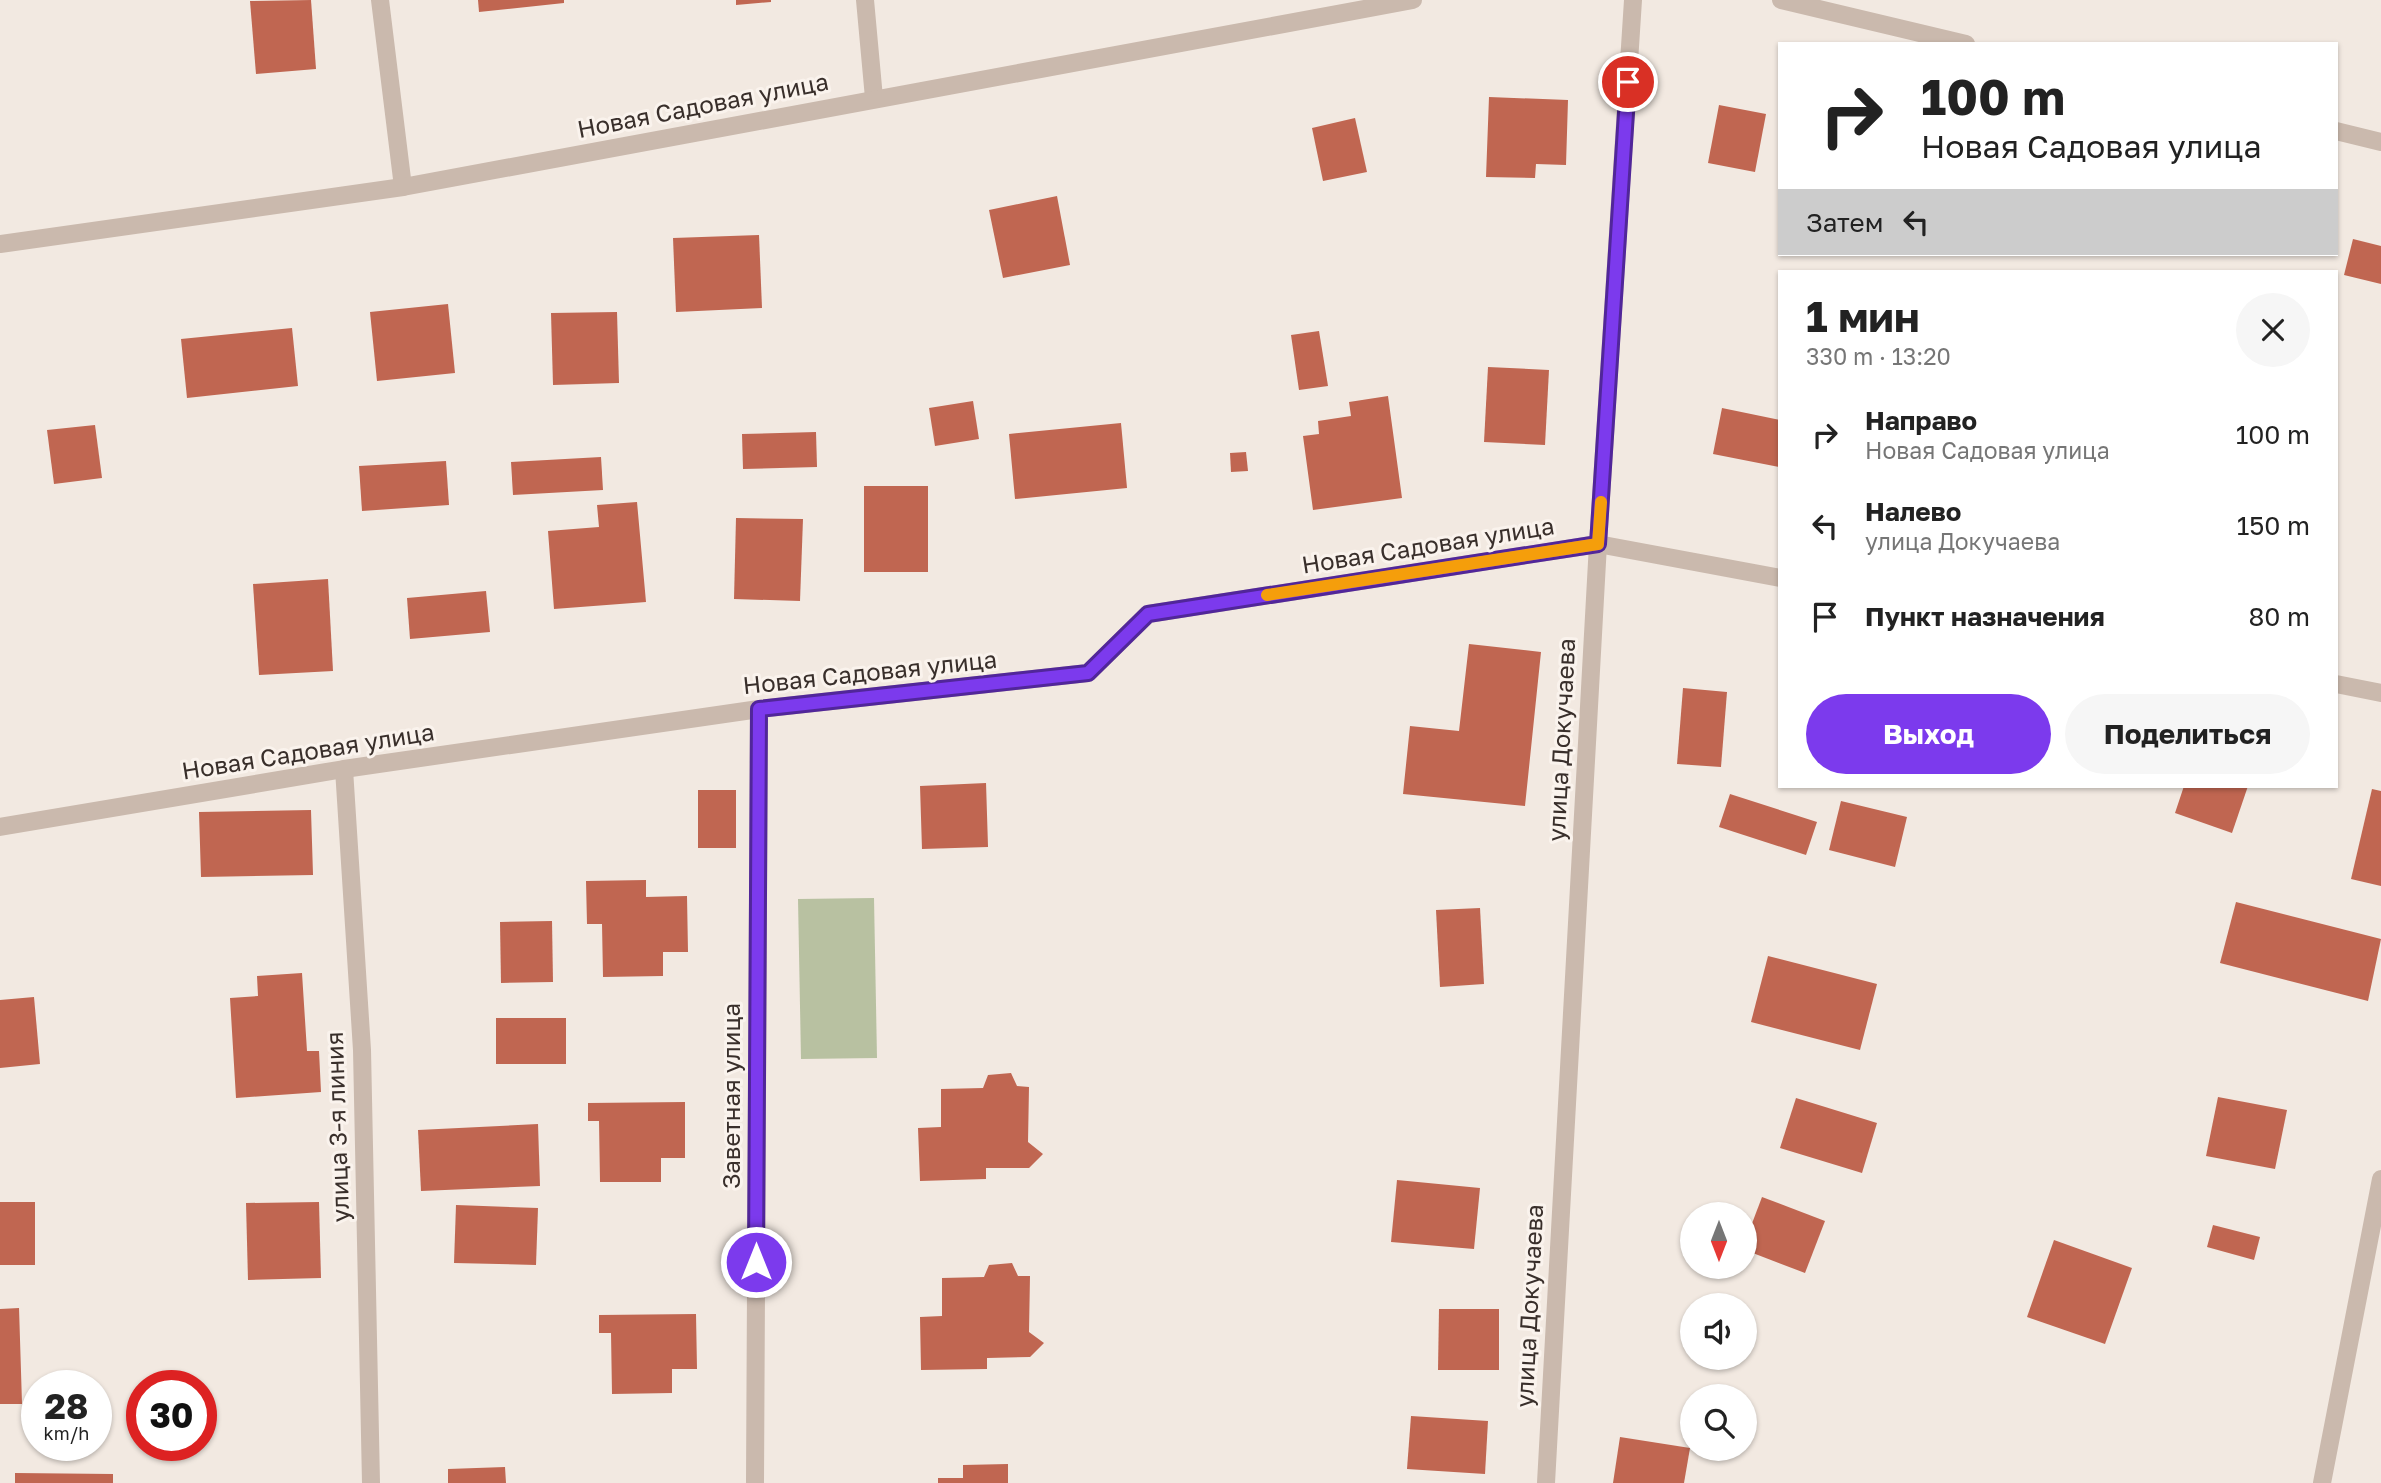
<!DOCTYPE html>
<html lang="ru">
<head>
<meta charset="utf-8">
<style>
  :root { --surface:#fff; --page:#f6f6f6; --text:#222; --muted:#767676; --accent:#7c3aed }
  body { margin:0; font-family:"Golos Text",sans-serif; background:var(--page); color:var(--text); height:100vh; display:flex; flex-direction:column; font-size:26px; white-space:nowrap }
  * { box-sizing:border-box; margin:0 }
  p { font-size:23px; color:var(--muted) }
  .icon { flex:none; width:38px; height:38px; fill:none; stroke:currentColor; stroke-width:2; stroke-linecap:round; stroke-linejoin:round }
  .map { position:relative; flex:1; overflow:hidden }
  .sheet { position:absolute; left:1778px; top:270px; width:560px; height:518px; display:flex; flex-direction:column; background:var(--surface); border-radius:0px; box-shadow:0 2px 5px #0004 }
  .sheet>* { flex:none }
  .hud { position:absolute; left:1778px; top:42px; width:560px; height:214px; border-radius:0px; box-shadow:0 2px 5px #0004; background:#fff; color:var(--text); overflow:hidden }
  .needle { width:46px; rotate:180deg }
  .controls { position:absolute; left:1680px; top:1202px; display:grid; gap:14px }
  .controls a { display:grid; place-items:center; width:77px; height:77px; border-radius:50%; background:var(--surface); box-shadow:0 2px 5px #0004; font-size:35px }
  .speed { position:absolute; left:21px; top:1370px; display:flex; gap:14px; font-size:35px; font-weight:700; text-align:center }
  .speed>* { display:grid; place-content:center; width:91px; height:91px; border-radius:50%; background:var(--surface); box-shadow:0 2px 5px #0004; line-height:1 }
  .speed small { font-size:18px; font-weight:400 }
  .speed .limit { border:10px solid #d22; background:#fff; color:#111 }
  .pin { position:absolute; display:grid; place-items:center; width:60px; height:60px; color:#fff; margin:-30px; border:4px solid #fff; border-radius:50%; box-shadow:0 2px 7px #0007 }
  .me { position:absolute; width:77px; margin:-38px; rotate:0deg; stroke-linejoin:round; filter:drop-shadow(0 0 5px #0008) }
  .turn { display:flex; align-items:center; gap:24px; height:147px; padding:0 28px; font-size:32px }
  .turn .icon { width:91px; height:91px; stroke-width:2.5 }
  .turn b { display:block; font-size:49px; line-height:60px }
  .then { display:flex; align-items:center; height:66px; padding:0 28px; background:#0003; gap:14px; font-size:26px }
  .round { display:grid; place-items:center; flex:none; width:74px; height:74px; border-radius:37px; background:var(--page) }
  .head { display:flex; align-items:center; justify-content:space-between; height:119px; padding:0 28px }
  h1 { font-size:42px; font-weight:700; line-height:52px }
  .action { display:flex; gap:14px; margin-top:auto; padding:14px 28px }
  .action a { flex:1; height:80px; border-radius:42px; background:var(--accent); color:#fff; font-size:28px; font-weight:700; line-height:80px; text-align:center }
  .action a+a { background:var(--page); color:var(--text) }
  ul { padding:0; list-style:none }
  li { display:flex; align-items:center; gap:21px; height:91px; padding:0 28px }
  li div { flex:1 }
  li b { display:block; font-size:26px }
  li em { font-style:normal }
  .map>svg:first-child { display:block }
  .pitch { fill:#b8c1a1 }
  .building { fill:#c06651 }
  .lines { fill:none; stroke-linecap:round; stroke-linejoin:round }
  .minor { stroke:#cab9ad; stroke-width:18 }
  .tertiary { stroke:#cab9ad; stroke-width:18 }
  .route-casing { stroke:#51269a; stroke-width:18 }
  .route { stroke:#7c3aed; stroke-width:12 }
  .slow { stroke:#f59e0b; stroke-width:12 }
  .labels { text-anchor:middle; stroke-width:6; stroke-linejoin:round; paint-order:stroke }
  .street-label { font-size:24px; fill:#392f2b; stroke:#faf3ed }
</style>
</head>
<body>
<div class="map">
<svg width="2381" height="1483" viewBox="0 0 2381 1483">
  <rect width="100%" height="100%" fill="#f2e9e1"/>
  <polygon class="pitch" points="874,898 877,1058 801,1059 798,899"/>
  <g class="building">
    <polygon points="311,0 316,69 256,74 250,1"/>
    <polygon points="478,0 564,0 564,3 479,12"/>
    <polygon points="736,0 771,0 771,2 736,5"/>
    <polygon points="1489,97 1568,100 1566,165 1536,164 1535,178 1486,177"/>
    <polygon points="1719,105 1766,114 1755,172 1708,163"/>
    <polygon points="1355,118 1367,172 1323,181 1312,128"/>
    <polygon points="1057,196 1070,265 1003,278 989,210"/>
    <polygon points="759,235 762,308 676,312 673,238"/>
    <polygon points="2353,239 2381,246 2381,284 2344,275"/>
    <polygon points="448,304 455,373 377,381 370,312"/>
    <polygon points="617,312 619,383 553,385 551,313"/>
    <polygon points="292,328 298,386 187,398 181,339"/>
    <polygon points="1319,331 1328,386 1299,390 1291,335"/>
    <polygon points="1488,367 1549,370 1545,445 1484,442"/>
    <polygon points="1388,396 1402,498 1313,510 1303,436 1319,434 1318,421 1351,416 1349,402"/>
    <polygon points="973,401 979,439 935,446 929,408"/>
    <polygon points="1722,408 1780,420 1779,467 1713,454"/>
    <polygon points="1121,423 1127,488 1015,499 1009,434"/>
    <polygon points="95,425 102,478 54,484 47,430"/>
    <polygon points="816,432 817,467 743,469 742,434"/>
    <polygon points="1246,452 1248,471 1231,472 1230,453"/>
    <polygon points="601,457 603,490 513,495 511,462"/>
    <polygon points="446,461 449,505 362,511 359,466"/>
    <rect x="864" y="486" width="64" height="86"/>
    <polygon points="637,502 646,602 554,609 548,531 599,527 597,505"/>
    <polygon points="736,518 803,519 800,601 734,599"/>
    <polygon points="328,579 333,671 259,675 253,584"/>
    <polygon points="486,591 490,632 410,639 407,598"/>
    <polygon points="1469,644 1541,652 1525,806 1403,794 1410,726 1459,731"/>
    <polygon points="1683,688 1727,692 1721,767 1677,764"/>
    <polygon points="986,783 988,847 922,849 920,786"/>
    <polygon points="2184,786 2248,786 2232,833 2175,813"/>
    <polygon points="2372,789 2381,791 2381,886 2351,879"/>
    <rect x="698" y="790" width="38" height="58"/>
    <polygon points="1730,794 1817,822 1806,855 1719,827"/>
    <polygon points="1841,801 1907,817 1895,867 1829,850"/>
    <polygon points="311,810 313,875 201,877 199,812"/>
    <polygon points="646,880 646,897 687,896 688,952 663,952 663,976 603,977 602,924 587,924 586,881"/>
    <polygon points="2236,902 2381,939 2368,1001 2220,963"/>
    <polygon points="1480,908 1484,984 1440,987 1436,910"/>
    <polygon points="552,921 553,982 501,983 500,922"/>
    <polygon points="1768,956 1877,984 1860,1050 1751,1022"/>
    <polygon points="302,973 307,1051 319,1051 321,1092 236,1098 230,998 258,996 257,976"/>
    <polygon points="34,997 40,1064 0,1068 0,1000"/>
    <rect x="496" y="1018" width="70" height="46"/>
    <polygon points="1011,1073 1017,1086 1029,1087 1028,1142 1043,1154 1029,1168 986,1168 986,1179 920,1181 918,1128 941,1127 941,1089 983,1088 988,1075"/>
    <polygon points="2218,1097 2287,1110 2275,1169 2206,1156"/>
    <polygon points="1796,1098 1877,1123 1862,1173 1780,1148"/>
    <polygon points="685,1102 685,1158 661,1158 661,1182 600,1182 599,1121 588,1121 588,1103"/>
    <polygon points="538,1124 540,1186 421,1191 418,1130"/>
    <polygon points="1397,1180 1480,1188 1474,1249 1391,1242"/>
    <polygon points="1762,1197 1825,1221 1805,1273 1745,1250 1745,1242"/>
    <rect x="0" y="1202" width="35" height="63"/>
    <polygon points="319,1202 321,1278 248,1280 246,1203"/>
    <polygon points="456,1205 538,1208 536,1265 454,1263"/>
    <polygon points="2213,1225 2260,1237 2254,1260 2207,1247"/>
    <polygon points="2054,1240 2132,1268 2105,1344 2027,1317"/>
    <polygon points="1012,1263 1018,1276 1030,1276 1029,1332 1044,1343 1030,1357 987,1358 987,1369 921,1370 920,1317 942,1316 942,1278 984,1277 989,1265"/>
    <polygon points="19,1308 22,1404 0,1404 0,1309"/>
    <polygon points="1439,1309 1499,1309 1499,1370 1438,1370"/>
    <polygon points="696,1314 697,1369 672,1369 672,1393 612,1394 611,1333 599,1333 599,1315"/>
    <polygon points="1411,1416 1488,1421 1485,1474 1407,1469"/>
    <polygon points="1620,1437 1690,1448 1684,1483 1613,1483"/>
    <polygon points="1008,1464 1008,1483 938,1483 938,1478 963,1478 963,1465"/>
    <polygon points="505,1467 506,1483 448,1483 448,1469"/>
    <polygon points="15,1473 113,1474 113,1483 15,1483"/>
  </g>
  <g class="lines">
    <g class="minor">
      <polyline points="380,0 403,187"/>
      <polyline points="865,0 874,98"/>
      <polyline points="2336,684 2381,693"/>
      <polyline points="344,769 362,1050 371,1483"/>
      <polyline points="0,827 344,769 759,709 1088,673 1148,614 1598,544 1780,578"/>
      <polyline points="755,1483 759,709"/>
      <polyline points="1546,1483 1598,544 1633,0"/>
      <polyline points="2322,1483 2381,1179"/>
    </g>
    <g class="tertiary">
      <polyline points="1781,0 1966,44"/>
      <polyline points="2336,131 2381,142"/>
      <polyline points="0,244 403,187 1413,0"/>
    </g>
  </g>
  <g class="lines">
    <defs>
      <polyline id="route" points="756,1262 759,709 1088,673 1148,614 1598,544 1628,82"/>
    </defs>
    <use href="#route" class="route-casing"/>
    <use href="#route" class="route"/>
    <polyline class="slow" points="1267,595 1598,544 1601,502"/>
  </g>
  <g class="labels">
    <g class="street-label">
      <text transform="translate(703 106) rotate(-11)" y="8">Новая Садовая улица</text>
      <text transform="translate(1428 546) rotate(-9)" y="8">Новая Садовая улица</text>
      <text transform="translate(870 673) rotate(-6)" y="8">Новая Садовая улица</text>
      <text transform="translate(1562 740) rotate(-87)" y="8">улица Докучаева</text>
      <text transform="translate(308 752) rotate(-9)" y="8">Новая Садовая улица</text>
      <text transform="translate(732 1096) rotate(-90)" y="8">Заветная улица</text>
      <text transform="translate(338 1127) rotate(-92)" y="8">улица 3-я линия</text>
      <text transform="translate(1530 1306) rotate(-87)" y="8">улица Докучаева</text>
    </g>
  </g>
</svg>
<div class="controls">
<a><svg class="needle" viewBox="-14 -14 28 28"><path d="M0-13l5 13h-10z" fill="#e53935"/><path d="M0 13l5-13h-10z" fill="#767676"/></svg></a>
<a><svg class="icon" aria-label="sound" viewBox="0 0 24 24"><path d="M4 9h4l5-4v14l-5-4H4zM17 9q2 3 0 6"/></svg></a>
<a><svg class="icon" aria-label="search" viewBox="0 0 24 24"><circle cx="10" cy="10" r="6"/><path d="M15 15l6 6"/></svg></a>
</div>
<div class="speed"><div>28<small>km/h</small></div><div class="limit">30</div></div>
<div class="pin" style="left:1628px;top:82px;background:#d93025"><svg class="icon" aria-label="arrive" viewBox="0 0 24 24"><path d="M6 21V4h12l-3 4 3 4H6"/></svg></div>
<svg class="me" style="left:756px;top:1262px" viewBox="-20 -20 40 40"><circle r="17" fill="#7c3aed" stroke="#fff" stroke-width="3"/><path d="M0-11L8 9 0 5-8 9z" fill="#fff"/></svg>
<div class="hud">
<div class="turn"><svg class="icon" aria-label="right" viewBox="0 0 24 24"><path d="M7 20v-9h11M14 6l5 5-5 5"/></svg><div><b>100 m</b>Новая Садовая улица</div></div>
<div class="then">Затем<svg class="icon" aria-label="left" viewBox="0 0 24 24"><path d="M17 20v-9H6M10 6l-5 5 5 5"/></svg></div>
</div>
<section class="sheet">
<div class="head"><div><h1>1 мин</h1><p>330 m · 13:20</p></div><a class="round"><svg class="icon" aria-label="close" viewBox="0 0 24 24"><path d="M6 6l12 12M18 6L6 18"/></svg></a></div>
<ul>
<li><svg class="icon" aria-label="right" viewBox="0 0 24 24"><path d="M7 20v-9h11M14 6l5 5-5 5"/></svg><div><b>Направо</b><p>Новая Садовая улица</p></div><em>100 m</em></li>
<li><svg class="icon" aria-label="left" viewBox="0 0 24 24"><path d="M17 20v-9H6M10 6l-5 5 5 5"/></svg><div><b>Налево</b><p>улица Докучаева</p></div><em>150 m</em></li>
<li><svg class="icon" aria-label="arrive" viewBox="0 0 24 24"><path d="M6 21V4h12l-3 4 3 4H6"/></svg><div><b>Пункт назначения</b></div><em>80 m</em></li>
</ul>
<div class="action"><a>Выход</a><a>Поделиться</a></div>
</section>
</div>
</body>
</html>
